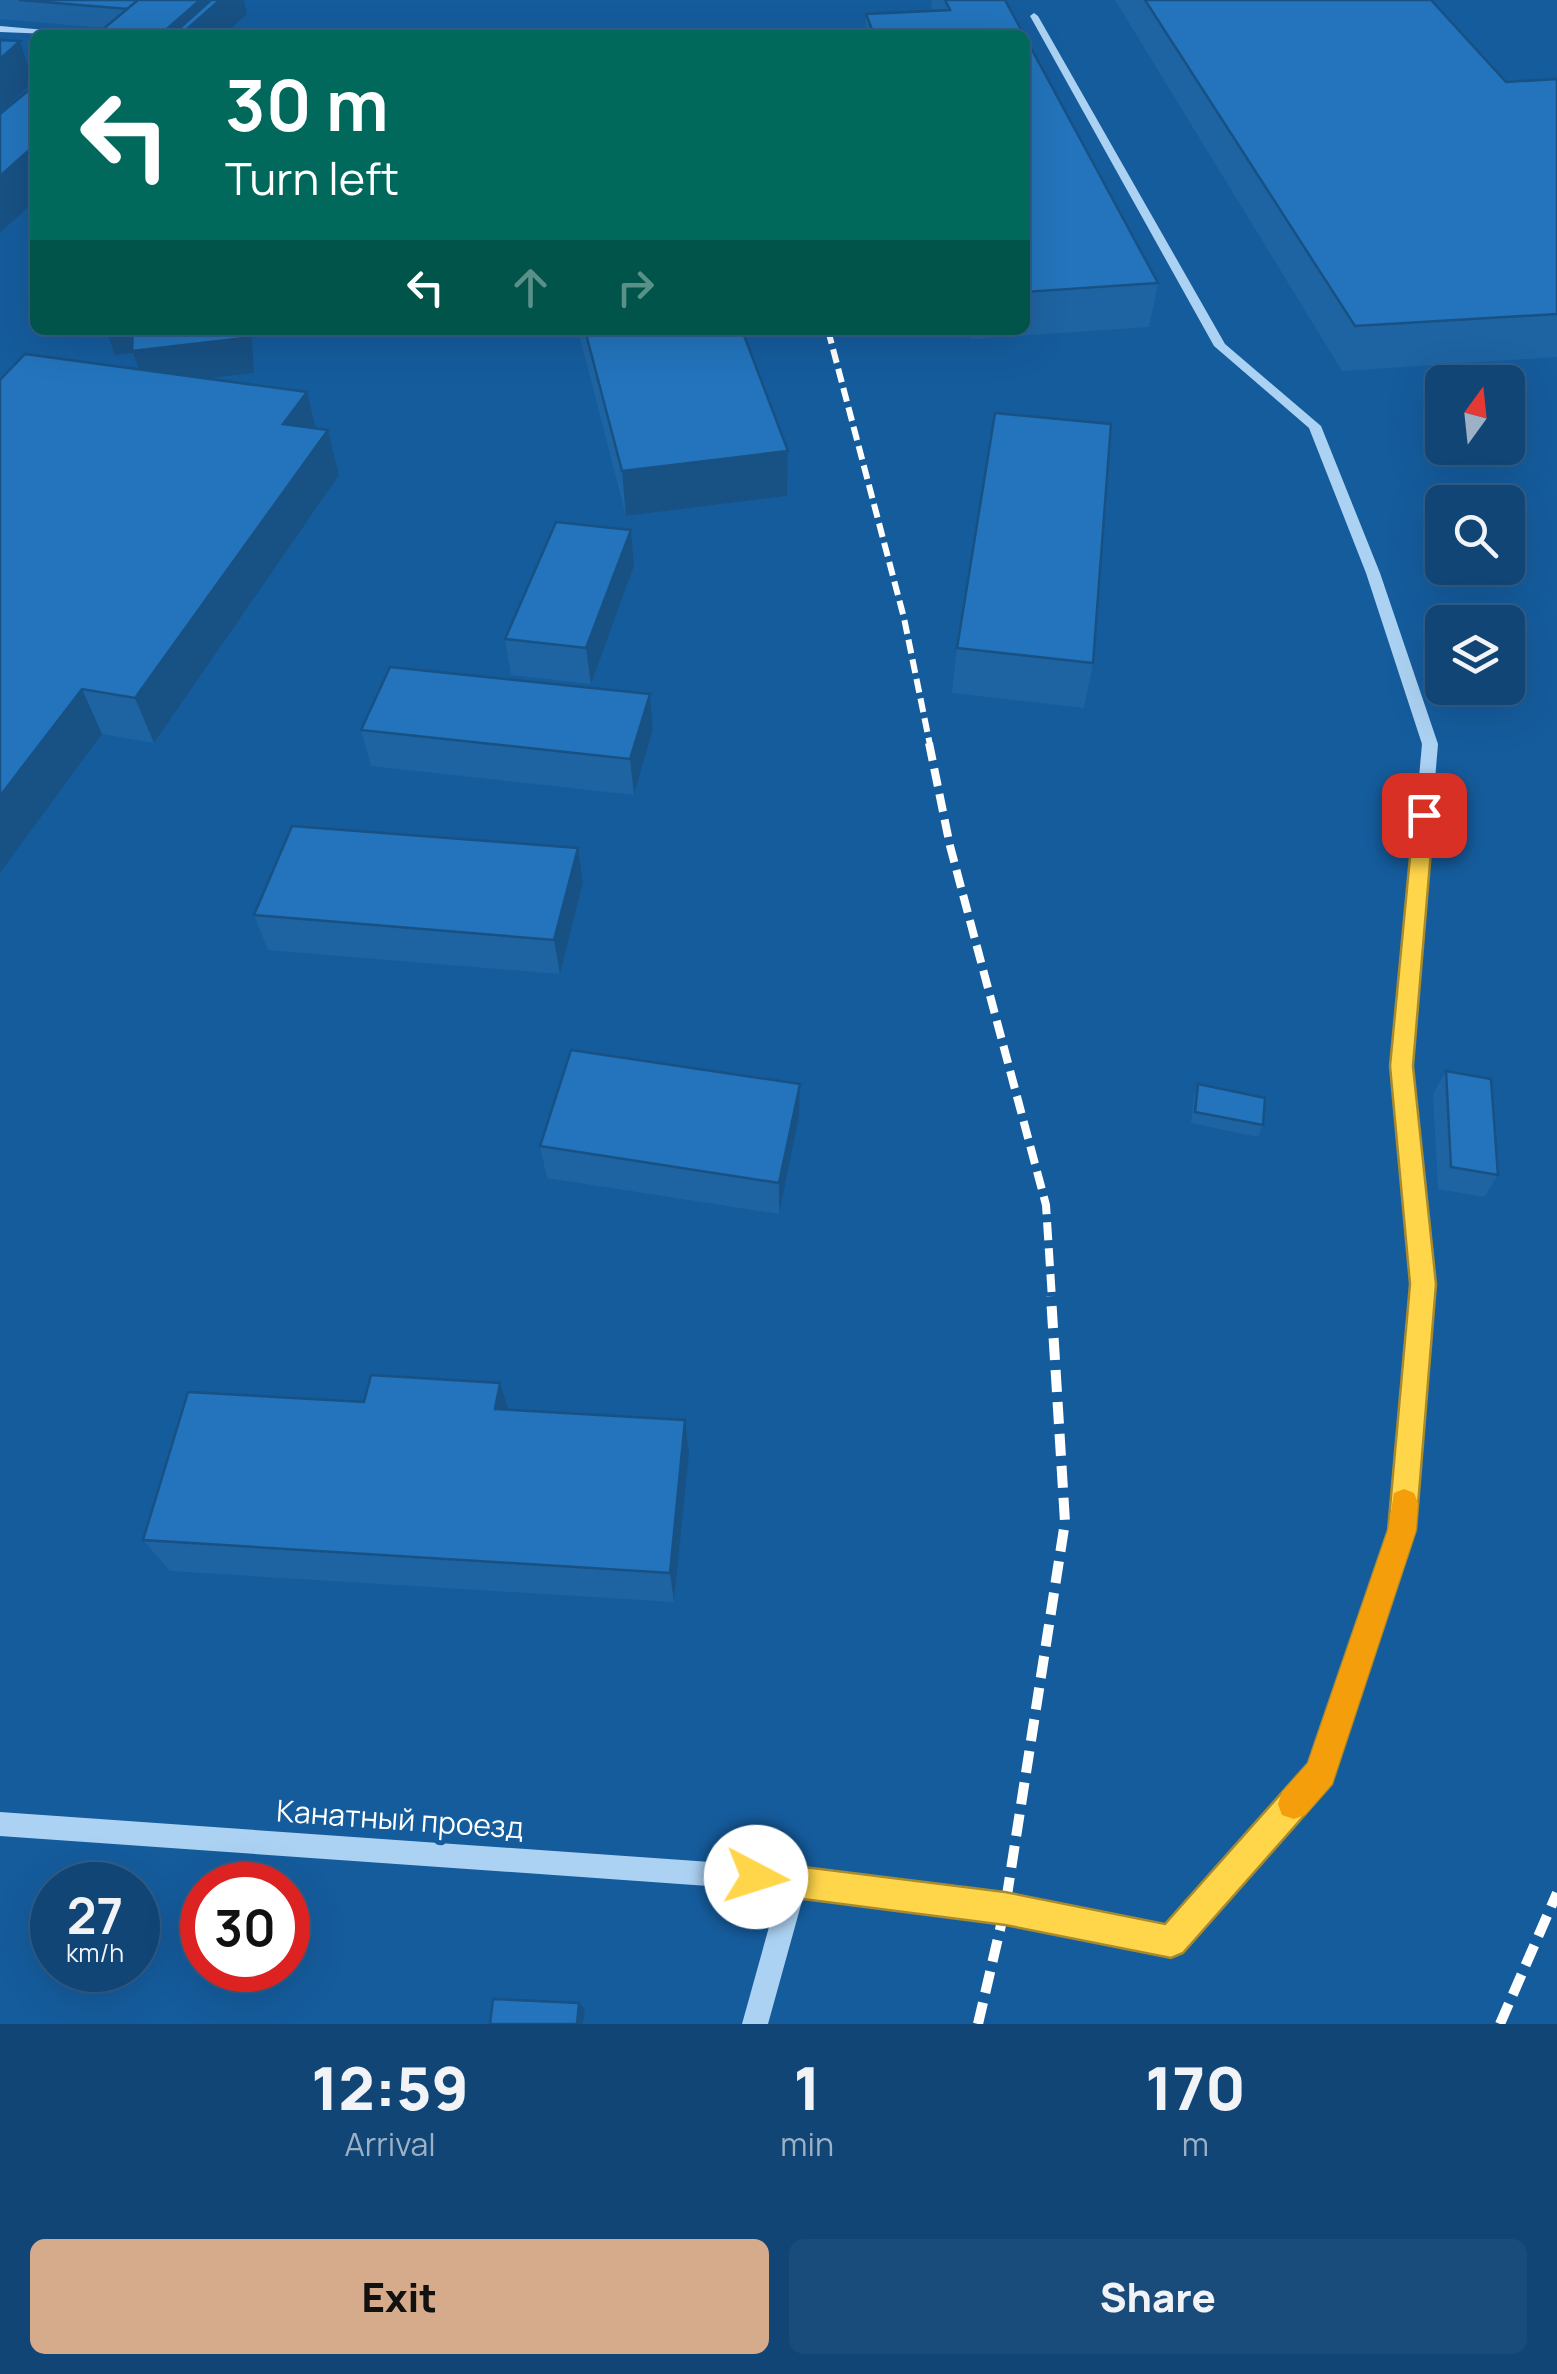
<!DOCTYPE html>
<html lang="en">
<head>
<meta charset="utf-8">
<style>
  :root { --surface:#104576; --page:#194c7b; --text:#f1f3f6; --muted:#9cb1c5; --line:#305d88; --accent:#d6ab8b }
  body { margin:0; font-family:Manrope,sans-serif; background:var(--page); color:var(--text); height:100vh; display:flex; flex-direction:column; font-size:38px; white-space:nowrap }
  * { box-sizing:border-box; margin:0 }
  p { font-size:32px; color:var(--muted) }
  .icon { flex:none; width:55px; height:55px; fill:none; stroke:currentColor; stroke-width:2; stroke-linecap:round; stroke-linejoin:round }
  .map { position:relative; height:2024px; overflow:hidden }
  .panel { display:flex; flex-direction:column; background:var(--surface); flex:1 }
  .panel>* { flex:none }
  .hud { position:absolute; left:30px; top:30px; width:1000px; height:305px; border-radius:15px; box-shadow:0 10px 40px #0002,0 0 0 2px var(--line); background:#00695c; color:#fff; overflow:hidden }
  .needle { width:65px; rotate:15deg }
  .fabs { position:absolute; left:1425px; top:365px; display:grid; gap:20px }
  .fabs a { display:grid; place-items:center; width:100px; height:100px; border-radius:15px; background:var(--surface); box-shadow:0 10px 40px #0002,0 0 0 2px var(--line); font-size:50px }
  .speed { position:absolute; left:30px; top:1862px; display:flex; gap:20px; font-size:50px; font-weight:700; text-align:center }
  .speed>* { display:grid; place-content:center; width:130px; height:130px; border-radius:50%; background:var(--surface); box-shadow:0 10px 40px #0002,0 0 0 2px var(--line); line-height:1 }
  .speed small { font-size:25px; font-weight:400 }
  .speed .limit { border:15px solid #d22; background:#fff; color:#111 }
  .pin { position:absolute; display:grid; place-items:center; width:85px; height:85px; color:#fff; margin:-42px; border-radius:20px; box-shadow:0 5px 15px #0006 }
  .me { position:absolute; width:110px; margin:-55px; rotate:95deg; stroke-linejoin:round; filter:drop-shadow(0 0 8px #0008) }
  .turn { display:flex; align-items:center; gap:35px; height:210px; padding:0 30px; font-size:45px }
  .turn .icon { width:130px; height:130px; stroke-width:2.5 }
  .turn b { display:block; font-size:70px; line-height:85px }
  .lanes { display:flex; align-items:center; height:95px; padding:0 30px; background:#0003; justify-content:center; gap:50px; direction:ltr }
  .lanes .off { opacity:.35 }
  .eta { display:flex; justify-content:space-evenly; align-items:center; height:170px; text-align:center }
  .eta b { font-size:60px; font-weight:800; line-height:70px }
  .cta { display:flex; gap:20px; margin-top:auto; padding:20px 30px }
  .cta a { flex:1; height:115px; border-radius:15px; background:var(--accent); color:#111; font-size:40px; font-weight:800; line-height:115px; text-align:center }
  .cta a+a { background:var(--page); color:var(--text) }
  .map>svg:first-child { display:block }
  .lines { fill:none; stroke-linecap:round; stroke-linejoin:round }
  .minor { fill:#acd2f3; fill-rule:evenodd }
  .rail-far2 { stroke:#fff; stroke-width:6; stroke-dasharray:14 6; stroke-linecap:butt }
  .rail-far1 { stroke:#fff; stroke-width:8; stroke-dasharray:18 8; stroke-linecap:butt }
  .rail { stroke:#fff; stroke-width:10; stroke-dasharray:22 10; stroke-linecap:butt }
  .wall { fill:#1e64a2 }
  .shaded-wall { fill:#185184 }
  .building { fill:#2374bc; stroke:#185184; stroke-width:2.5 }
  .route { fill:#ffd54a; stroke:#a68a30; stroke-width:2.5 }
  .slow { fill:#f59e0b }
  .labels { text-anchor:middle; stroke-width:10; stroke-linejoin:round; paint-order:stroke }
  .near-street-label { font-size:30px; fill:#fff; stroke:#155c9d }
</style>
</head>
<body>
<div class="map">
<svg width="1557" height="2024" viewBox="0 0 1557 2024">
  <rect width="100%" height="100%" fill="#155c9d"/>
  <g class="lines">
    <g class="minor">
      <polygon points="1034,13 1038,16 1225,344 1321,426 1380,573 1438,744 1411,1065 1433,1284 1413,1530 1329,1781 1180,1951 1171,1955 1005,1921 804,1894 768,2024 742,2024 779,1891 0,1836 0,1812 795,1868 1005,1895 1166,1928 1311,1766 1391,1530 1413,1284 1393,1065 1422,744 1366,573 1309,428 1214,346 1030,16"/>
      <polygon points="0,26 69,32 74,35 0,32"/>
    </g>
    <polyline class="rail-far2" points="828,330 904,618 930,745"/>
    <polyline class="rail-far1" points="929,743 950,846 1046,1205 1052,1299"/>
    <g class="rail">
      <polyline points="978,2024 1005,1908 1065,1522 1051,1296"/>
      <polyline points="1500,2024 1557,1893"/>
    </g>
  </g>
  <g class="wall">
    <polygon points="0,0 244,0 247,14 104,28 0,19"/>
    <polygon points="932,0 1005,0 1024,35 865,35 866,14 931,11"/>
    <polygon points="1115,0 1431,0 1506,82 1557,79 1557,357 1342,371"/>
    <polygon points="1025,37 1158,283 1149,327 971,339 968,330 1025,330"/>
    <polygon points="578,330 742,330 788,451 787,496 626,516"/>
    <polygon points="252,335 254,373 206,379 316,429 328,430 339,475 154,743 102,734 0,873 138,370 133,353 115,355"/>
    <polygon points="634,566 591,684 511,675 505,639"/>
    <polygon points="957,648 1093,663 1084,708 952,693"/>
    <polygon points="650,694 653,729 634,795 371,766 361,730"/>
    <polygon points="583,883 560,974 268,950 254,915"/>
    <polygon points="1446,1071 1498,1175 1484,1197 1438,1189 1433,1094"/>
    <polygon points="800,1084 799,1117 779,1214 547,1178 540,1146"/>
    <polygon points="1198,1084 1263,1125 1258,1137 1191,1123 1194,1096"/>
    <polygon points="500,1383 508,1409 689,1454 674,1602 170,1571 143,1540 364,1402"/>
  </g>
  <g class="shaded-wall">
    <polygon points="200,0 244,0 247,14 224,35 160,35"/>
    <polygon points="20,41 33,82 0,113 0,59"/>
    <polygon points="35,145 35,201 0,233 0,176"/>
    <polygon points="106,330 295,330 252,335 254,373 144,386 133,353 115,355"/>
    <polygon points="307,392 318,437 283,424"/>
    <polygon points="328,430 339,475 154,743 135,698"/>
    <polygon points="788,451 787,496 626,516 622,471"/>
    <polygon points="631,530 634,566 591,684 586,648"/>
    <polygon points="82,689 102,734 0,873 0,796"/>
    <polygon points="650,694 653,729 634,795 630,759"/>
    <polygon points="578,848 583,883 560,974 554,940"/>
    <polygon points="800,1084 799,1117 779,1214 779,1183"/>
    <polygon points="500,1383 511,1418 495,1409"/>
    <polygon points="685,1420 689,1454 674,1602 670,1573"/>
    <polygon points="579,2003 585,2010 583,2024 577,2024"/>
  </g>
  <g class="building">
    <polygon points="19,0 138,0 128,9"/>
    <polygon points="138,0 200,0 160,35 96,35"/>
    <polygon points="211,0 220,0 180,35 172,35"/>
    <polygon points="945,0 1005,0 1024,35 874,35 866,14 950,10"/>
    <polygon points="1145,0 1431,0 1506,82 1557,79 1557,314 1355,326"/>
    <polygon points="497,30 498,35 442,35"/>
    <polygon points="1025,37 1158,283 1025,292"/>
    <polygon points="0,40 20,41 0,59"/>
    <polygon points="35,85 35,145 0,176 0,114"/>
    <polygon points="133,330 244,330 244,338 132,351"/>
    <polygon points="585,330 742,330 788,451 622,471"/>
    <polygon points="25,354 307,392 283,424 328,430 135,698 82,689 0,796 0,380"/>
    <polygon points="995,413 1111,424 1093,663 957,648"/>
    <polygon points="556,522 631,530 586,648 505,639"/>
    <polygon points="390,667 650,694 630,759 361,730"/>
    <polygon points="292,826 578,848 554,940 254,915"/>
    <polygon points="571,1050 800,1084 779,1183 540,1146"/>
    <polygon points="1446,1071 1491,1079 1498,1175 1451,1167"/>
    <polygon points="1198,1084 1265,1098 1263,1125 1195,1112"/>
    <polygon points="371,1375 500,1383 495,1409 685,1420 670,1573 143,1540 188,1392 364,1402"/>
    <polygon points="493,1999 579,2003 577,2024 490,2024"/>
  </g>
  <polygon class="route" points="1424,808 1434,815 1413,1066 1436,1284 1416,1530 1332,1784 1183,1953 1171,1958 1005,1925 756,1893 744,1888 739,1877 744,1866 756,1861 1005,1892 1165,1924 1308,1763 1388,1530 1410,1284 1390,1066 1414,815"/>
  <polygon class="slow" points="1404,1489 1414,1493 1418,1503 1416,1530 1332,1784 1305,1815 1294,1819 1282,1815 1278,1804 1282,1792 1308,1763 1388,1530 1394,1493"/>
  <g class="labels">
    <g class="near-street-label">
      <text transform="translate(400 1820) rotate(4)" y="10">Канатный проезд</text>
    </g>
  </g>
</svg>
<div class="fabs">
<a><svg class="needle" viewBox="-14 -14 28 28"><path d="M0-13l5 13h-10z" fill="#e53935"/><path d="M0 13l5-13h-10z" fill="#9cb1c5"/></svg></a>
<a><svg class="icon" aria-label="search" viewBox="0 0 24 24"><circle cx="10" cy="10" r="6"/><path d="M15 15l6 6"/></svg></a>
<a><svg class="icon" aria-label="layers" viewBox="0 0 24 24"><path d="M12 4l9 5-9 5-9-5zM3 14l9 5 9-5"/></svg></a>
</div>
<div class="speed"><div>27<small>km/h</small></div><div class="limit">30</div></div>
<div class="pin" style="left:1424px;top:815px;background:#d93025"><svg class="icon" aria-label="arrive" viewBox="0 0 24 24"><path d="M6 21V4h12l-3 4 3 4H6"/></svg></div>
<svg class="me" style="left:756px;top:1877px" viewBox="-20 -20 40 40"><circle r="19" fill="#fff"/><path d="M0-13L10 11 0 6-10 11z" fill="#ffd54a"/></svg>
<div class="hud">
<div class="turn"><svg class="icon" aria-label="left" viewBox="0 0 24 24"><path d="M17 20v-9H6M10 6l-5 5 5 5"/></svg><div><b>30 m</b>Turn left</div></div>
<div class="lanes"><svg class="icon" aria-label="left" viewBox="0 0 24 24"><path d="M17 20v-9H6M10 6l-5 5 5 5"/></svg><svg class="icon off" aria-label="ahead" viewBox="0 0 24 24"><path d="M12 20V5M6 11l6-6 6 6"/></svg><svg class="icon off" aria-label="right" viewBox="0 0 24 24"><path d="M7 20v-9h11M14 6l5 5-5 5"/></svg></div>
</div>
</div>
<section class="panel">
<div class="eta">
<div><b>12:59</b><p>Arrival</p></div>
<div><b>1</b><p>min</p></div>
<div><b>170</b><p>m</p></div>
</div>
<div class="cta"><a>Exit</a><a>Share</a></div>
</section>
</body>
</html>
